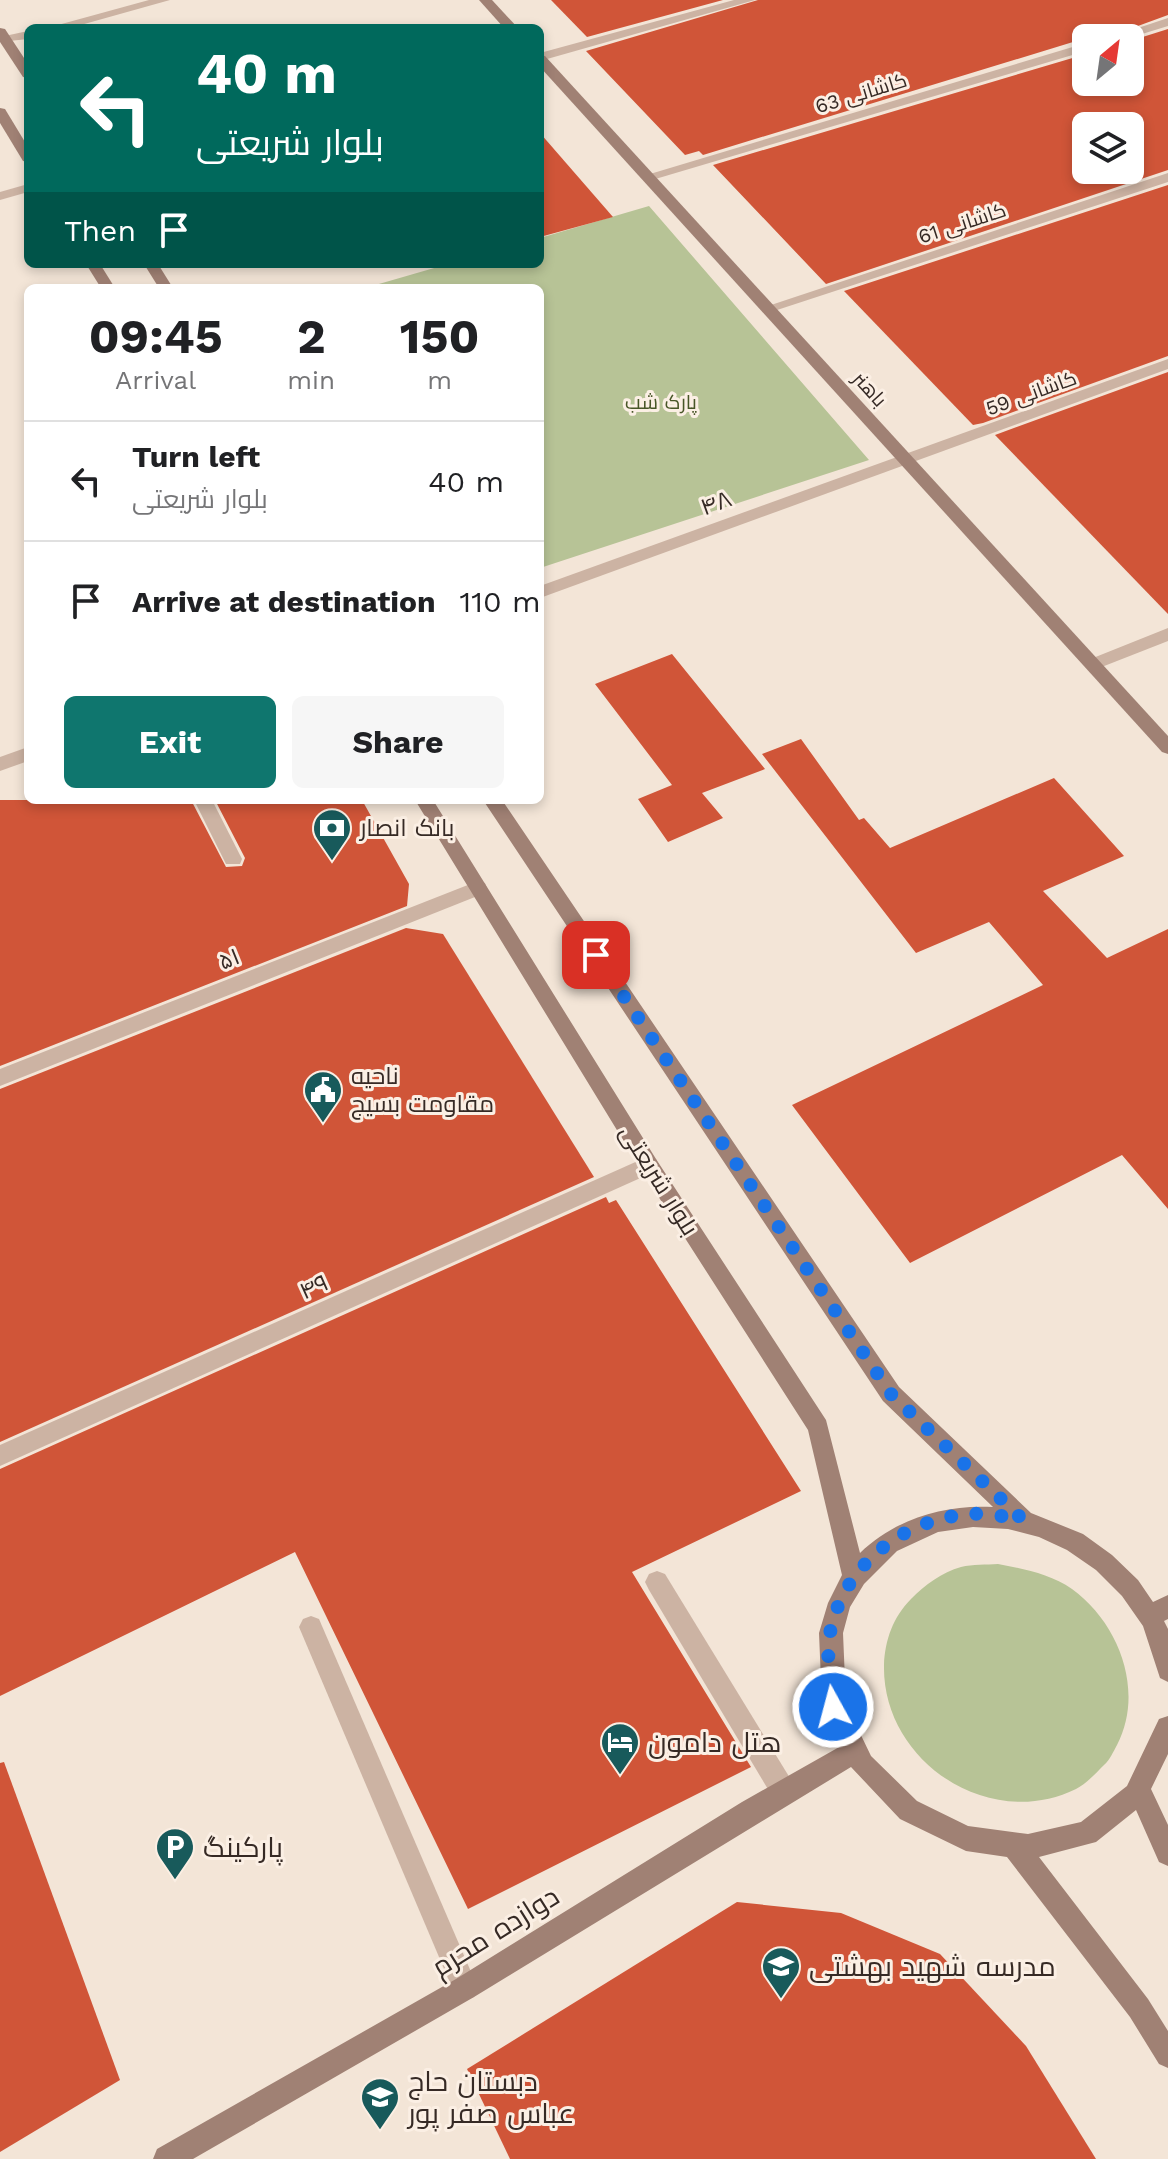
<!DOCTYPE html>
<html lang="en">
<head>
<meta charset="utf-8">
<style>
  :root { --surface:#fff; --page:#f6f6f6; --text:#202124; --muted:#757577; --line:#e0e0e0; --accent:#0f766e }
  body { margin:0; font-family:"Work Sans",Cairo,sans-serif; background:var(--page); color:var(--text); height:100vh; display:flex; flex-direction:column; font-size:30px; white-space:nowrap }
  * { box-sizing:border-box; margin:0 }
  p { font-size:26px; color:var(--muted) }
  .icon { flex:none; width:44px; height:44px; fill:none; stroke:currentColor; stroke-width:2; stroke-linecap:round; stroke-linejoin:round }
  .map { position:relative; flex:1; overflow:hidden }
  .details { position:absolute; left:24px; top:284px; width:520px; height:520px; display:flex; flex-direction:column; background:var(--surface); border-radius:12px; box-shadow:0 4px 12px #0003 }
  .details>* { flex:none }
  .guide { position:absolute; left:24px; top:24px; width:520px; height:244px; border-radius:12px; box-shadow:0 4px 12px #0003; background:#00695c; color:#fff; overflow:hidden }
  .needle { width:52px; rotate:29deg }
  .tools { position:absolute; left:1072px; top:24px; display:grid; gap:16px }
  .tools a { display:grid; place-items:center; width:72px; height:72px; border-radius:12px; background:var(--surface); box-shadow:0 4px 12px #0003; font-size:40px }
  .pin { position:absolute; display:grid; place-items:center; width:68px; height:68px; color:#fff; margin:-34px; border-radius:16px; box-shadow:0 4px 12px #0006 }
  .me { position:absolute; width:88px; margin:-44px; rotate:353deg; stroke-linejoin:round; filter:drop-shadow(0 0 6px #0008) }
  .turn { display:flex; align-items:center; gap:28px; height:168px; padding:0 40px; font-size:36px }
  .turn .icon { width:104px; height:104px; stroke-width:2.5 }
  .turn b { display:block; font-size:56px; line-height:68px }
  .then { display:flex; align-items:center; height:76px; padding:0 40px; background:#0003; gap:16px; font-size:30px }
  .eta { display:flex; justify-content:space-evenly; align-items:center; height:136px; text-align:center }
  .eta b { font-size:48px; font-weight:700; line-height:56px }
  .button { display:flex; gap:16px; margin-top:auto; padding:16px 40px }
  .button a { flex:1; height:92px; border-radius:12px; background:var(--accent); color:#fff; font-size:32px; font-weight:700; line-height:92px; text-align:center }
  .button a+a { background:var(--page); color:var(--text) }
  ul { padding:0; list-style:none }
  li { display:flex; align-items:center; gap:24px; height:120px; padding:0 40px; border-top:2px solid var(--line) }
  li div { flex:1 }
  li b { display:block; font-size:30px }
  li em { font-style:normal }
  .map>svg:first-child { display:block }
  .green { fill:#b7c396 }
  .building { fill:#d05538; fill-rule:evenodd }
  .lines { fill:none; stroke-linecap:round; stroke-linejoin:round }
  .lane { fill:#ccb3a3; fill-rule:evenodd }
  .street { fill:#ccb3a3; fill-rule:evenodd }
  .secondary { fill:#a08174; fill-rule:evenodd }
  .route { stroke:#1a73e8; stroke-width:14; stroke-dasharray:0 25.2 }
  .labels { text-anchor:middle; stroke-width:6; stroke-linejoin:round; paint-order:stroke }
  .far-street-label { font-size:20px; fill:#362a25; stroke:#fbefe4 }
  .far-park-label { font-size:20px; fill:#485627; stroke:#fbefe4 }
  .street-label { font-size:24px; fill:#362a25; stroke:#fbefe4 }
  .poi-label { font-size:24px; fill:#362a25; stroke:#fbefe4; text-anchor:start }
  .near-poi-label { font-size:28px; fill:#362a25; stroke:#fbefe4; text-anchor:start }
  .near-street-label { font-size:28px; fill:#362a25; stroke:#fbefe4 }
</style>
</head>
<body>
<div class="map">
<svg width="1168" height="2159" viewBox="0 0 1168 2159">
  <rect width="100%" height="100%" fill="#f3e5d7"/>
  <g class="green">
    <polygon points="649,206 869,460 540,568 540,288 365,288 448,264 540,264 540,238"/>
    <path d="M998 1564C1024 1569 1050 1574 1072 1589 1119 1623 1145 1691 1117 1745 1113 1752 1110 1760 1104 1765 1096 1773 1086 1784 1076 1789 989 1832 882 1761 884 1665 885 1640 893 1617 911 1599 925 1585 942 1572 961 1567 973 1564 986 1565 998 1564Z"/>
  </g>
  <g class="building">
    <polygon points="551,0 723,0 587,37"/>
    <polygon points="758,0 1168,0 1168,15 1105,38 1086,38 703,155 699,151 685,155 586,51"/>
    <path d="M1168 29V170L826 284 713 165 1086 54V82H1130V41ZM1086 126H1130V170H1086Z"/>
    <polygon points="540,133 613,217 540,237"/>
    <polygon points="1168,185 1168,356 983,423 973,425 844,291"/>
    <polygon points="1168,372 1168,614 995,435"/>
    <polygon points="672,654 765,769 702,793 723,818 668,842 638,799 672,785 595,684"/>
    <polygon points="801,739 859,820 864,818 890,848 1054,778 1124,856 1043,891 1107,958 1168,929 1168,1209 1122,1155 910,1263 792,1105 1043,985 989,922 916,953 762,754"/>
    <polygon points="0,800 191,800 226,867 242,866 245,858 215,800 362,800 409,884 407,906 0,1066"/>
    <polygon points="406,928 443,934 594,1177 0,1442 0,1089"/>
    <polygon points="606,1197 609,1203 616,1200 801,1491 632,1572 751,1767 468,1909 295,1552 0,1696 0,1469"/>
    <polygon points="4,1762 120,2080 0,2152 0,1763"/>
    <polygon points="737,1902 841,1913 940,1954 1026,2046 1096,2159 510,2159 467,2069"/>
  </g>
  <g class="lines">
    <g class="lane">
      <polygon points="194,800 212,800 242,859 240,864 226,864"/>
      <polygon points="657,1571 665,1574 793,1783 796,1792 793,1801 784,1804 775,1801 649,1590 645,1582 649,1574"/>
      <polygon points="311,1616 319,1619 478,1988 474,1997 465,2001 456,1997 299,1627 303,1619"/>
    </g>
    <g class="street">
      <polygon points="149,0 170,0 70,28 47,28"/>
      <polygon points="734,0 755,0 540,61 540,53"/>
      <polygon points="1168,18 1168,26 1129,38 1108,38"/>
      <polygon points="28,31 28,39 0,42 0,37"/>
      <polygon points="1086,43 1086,51 652,180 647,181 640,177"/>
      <polygon points="1168,173 1168,182 774,311 764,311 762,308"/>
      <polygon points="28,184 28,192 0,200 0,192"/>
      <polygon points="1168,359 1168,369 540,598 540,586"/>
      <polygon points="1168,628 1168,641 1094,670 1085,664 1088,660"/>
      <polygon points="28,747 28,761 0,771 0,757"/>
      <polygon points="478,881 485,883 487,888 485,893 0,1086 0,1069"/>
      <polygon points="649,1156 656,1159 659,1165 656,1171 0,1466 0,1445"/>
    </g>
    <g class="secondary">
      <polygon points="479,0 492,0 518,28 504,28"/>
      <polygon points="0,28 5,29 28,64 28,78 23,77 0,42"/>
      <polygon points="540,55 545,56 1168,736 1168,754 1162,752 540,67"/>
      <polygon points="0,108 5,109 28,147 28,162 23,161 0,123"/>
      <polygon points="86,264 100,264 115,288 101,288"/>
      <polygon points="144,264 158,264 173,288 159,288"/>
      <path d="M415 800H433L656 1159 826 1420 860 1553C895 1519 945 1504 993 1507L883 1401 483 800H502L899 1387 1031 1513 1083 1534 1112 1555 1138 1580 1153 1602 1168 1595V1619L1164 1621 1168 1629V1682L1160 1678 1143 1626 1122 1596 1096 1570 1067 1550 1039 1537 1008 1529 973 1527 938 1532 897 1551 864 1584 850 1607 843 1633 846 1704 871 1756 917 1801 968 1826 1028 1834 1081 1822 1127 1786 1159 1719 1168 1716V1754L1151 1789 1168 1825V1866L1159 1862 1136 1810 1096 1842 1039 1857 1148 1999 1168 2031V2068L1159 2064 1130 2017 1007 1857 966 1851 900 1819 851 1767 474 1997 193 2159H153L157 2149 456 1979 742 1802 841 1746 822 1705 819 1633 828 1603 842 1575 808 1430 642 1171Z"/>
    </g>
  </g>
  <g class="lines">
    <path class="route" d="M596 955 891 1394 1022 1519C1006 1517 988 1513 972 1514 912 1517 855 1556 835 1614 824 1644 829 1676 833 1707"/>
  </g>
  <defs>
    <symbol id="bank-pin" viewBox="-11 -11 22 30"><path d="M0 17L-7.5 6A9.5 9.5 0 1 1 7.5 6Z" fill="#185a5b" stroke="#fbefe4"/><path d="M-6-4H6V4H-6ZM0-2.3a2.3 2.3 0 1 0 0 4.6a2.3 2.3 0 1 0 0-4.6Z" fill="#fff"/></symbol>
    <symbol id="civic-pin" viewBox="-11 -11 22 30"><path d="M0 17L-7.5 6A9.5 9.5 0 1 1 7.5 6Z" fill="#185a5b" stroke="#fbefe4"/><path d="M-.6-6.5H3V-4.5H.6V-3L4-1V1h2V6H-6V1h2V-1L-.6-3ZM-1.2 2.5V6h2.4V2.5Z" fill="#fff"/></symbol>
    <symbol id="hotel-pin" viewBox="-11 -11 22 30"><path d="M0 17L-7.5 6A9.5 9.5 0 1 1 7.5 6Z" fill="#185a5b" stroke="#fbefe4"/><path d="M-6-4.5h1.5V1H6V5H4.5V3h-9V5H-6ZM-4 0a1.8 1.8 0 1 1 3.6 0ZM.5 0V-2.5h3Q6-2.5 6 0Z" fill="#fff"/></symbol>
    <symbol id="parking-pin" viewBox="-11 -11 22 30"><path d="M0 17L-7.5 6A9.5 9.5 0 1 1 7.5 6Z" fill="#185a5b" stroke="#fbefe4"/><path d="M-3.5-5.5H1a3.5 3.5 0 0 1 0 7H-1V5.5H-3.5ZM-1-3.4V-.6H.8a1.4 1.4 0 0 0 0-2.8Z" fill="#fff"/></symbol>
    <symbol id="school-pin" viewBox="-11 -11 22 30"><path d="M0 17L-7.5 6A9.5 9.5 0 1 1 7.5 6Z" fill="#185a5b" stroke="#fbefe4"/><path d="M0-5L7-2L0 1L-7-2ZM-4 1L0 2.5L4 1V4Q0 6-4 4Z" fill="#fff"/></symbol>
  </defs>
  <g fill-rule="evenodd">
    <use href="#bank-pin" x="310" y="806" width="44" height="60"/>
    <use href="#civic-pin" x="301" y="1068" width="44" height="60"/>
    <use href="#hotel-pin" x="598" y="1720" width="44" height="60"/>
    <use href="#parking-pin" x="153" y="1825" width="44" height="60"/>
    <use href="#school-pin" x="759" y="1944" width="44" height="60"/>
    <use href="#school-pin" x="358" y="2075" width="44" height="60"/>
  </g>
  <g class="labels">
    <g class="far-street-label">
      <text transform="translate(861 93) rotate(-17)" y="7">کاشانی 63</text>
      <text transform="translate(962 223) rotate(-18)" y="7">کاشانی 61</text>
      <text transform="translate(870 389) rotate(48)" y="7">باهنر</text>
      <text transform="translate(1031 393) rotate(-20)" y="7">کاشانی 59</text>
    </g>
    <g class="far-park-label">
      <text x="661" y="409">پارک شب</text>
    </g>
    <g class="street-label">
      <text transform="translate(716 503) rotate(-20)" y="8">۴۸</text>
      <text transform="translate(229 959) rotate(-22)" y="8">۵۱</text>
      <text transform="translate(659 1180) rotate(58)" y="8">بلوار شریعتی</text>
      <text transform="translate(314 1287) rotate(-24)" y="8">۴۹</text>
    </g>
    <g class="poi-label">
      <text x="360" y="836">بانک انصار</text>
      <text x="351" y="1084">ناحیه<tspan x="351" dy="28">مقاومت بسیج</tspan></text>
    </g>
    <g class="near-poi-label">
      <text x="648" y="1752">هتل دامون</text>
      <text x="203" y="1857">پارکینگ</text>
      <text x="809" y="1976">مدرسه شهید بهشتی</text>
      <text x="408" y="2091">دبستان حاج<tspan x="408" dy="32">عباس صفر پور</tspan></text>
    </g>
    <g class="near-street-label">
      <text transform="translate(495 1931) rotate(-32)" y="10">دوازده محرم</text>
    </g>
  </g>
</svg>
<div class="tools">
<a><svg class="needle" viewBox="-14 -14 28 28"><path d="M0-13l5 13h-10z" fill="#e53935"/><path d="M0 13l5-13h-10z" fill="#757577"/></svg></a>
<a><svg class="icon" aria-label="layers" viewBox="0 0 24 24"><path d="M12 4l9 5-9 5-9-5zM3 14l9 5 9-5"/></svg></a>
</div>
<div class="pin" style="left:596px;top:955px;background:#d93025"><svg class="icon" aria-label="arrive" viewBox="0 0 24 24"><path d="M6 21V4h12l-3 4 3 4H6"/></svg></div>
<svg class="me" style="left:833px;top:1707px" viewBox="-20 -20 40 40"><circle r="17" fill="#1a73e8" stroke="#fff" stroke-width="3"/><path d="M0-11L8 9 0 5-8 9z" fill="#fff"/></svg>
<div class="guide">
<div class="turn"><svg class="icon" aria-label="left" viewBox="0 0 24 24"><path d="M17 20v-9H6M10 6l-5 5 5 5"/></svg><div><b>40 m</b>بلوار شریعتی</div></div>
<div class="then">Then<svg class="icon" aria-label="arrive" viewBox="0 0 24 24"><path d="M6 21V4h12l-3 4 3 4H6"/></svg></div>
</div>
<section class="details">
<div class="eta">
<div><b>09:45</b><p>Arrival</p></div>
<div><b>2</b><p>min</p></div>
<div><b>150</b><p>m</p></div>
</div>
<ul>
<li><svg class="icon" aria-label="left" viewBox="0 0 24 24"><path d="M17 20v-9H6M10 6l-5 5 5 5"/></svg><div><b>Turn left</b><p>بلوار شریعتی</p></div><em>40 m</em></li>
<li><svg class="icon" aria-label="arrive" viewBox="0 0 24 24"><path d="M6 21V4h12l-3 4 3 4H6"/></svg><div><b>Arrive at destination</b></div><em>110 m</em></li>
</ul>
<div class="button"><a>Exit</a><a>Share</a></div>
</section>
</div>
</body>
</html>
